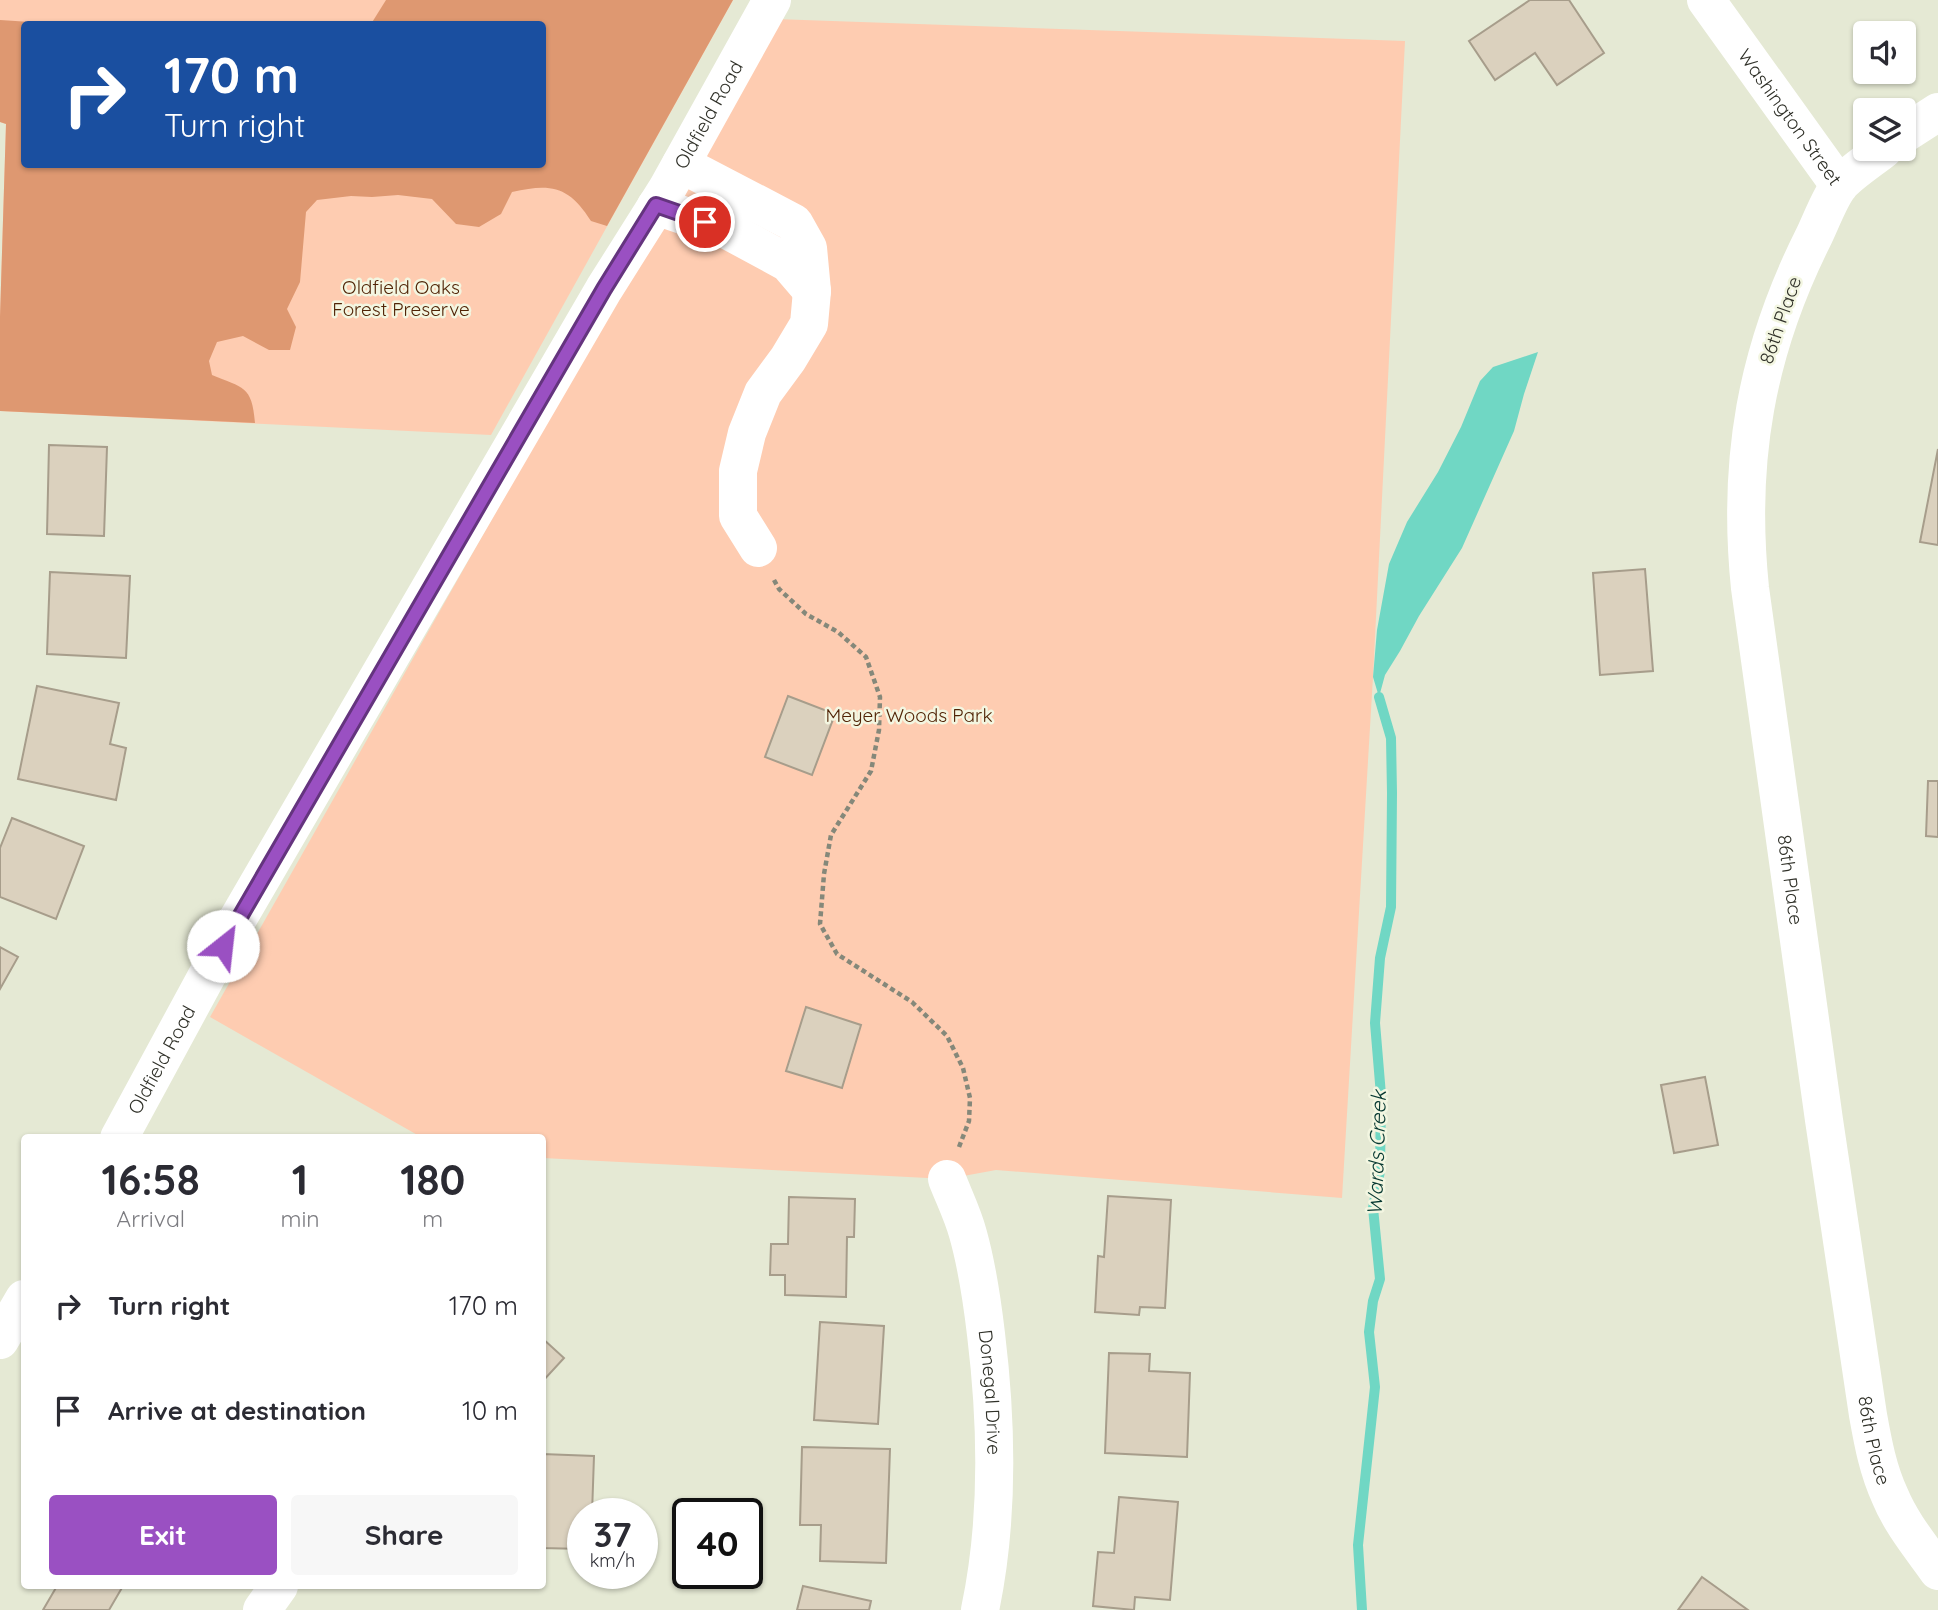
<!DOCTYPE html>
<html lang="en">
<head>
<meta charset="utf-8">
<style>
  :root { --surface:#fff; --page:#f7f7f7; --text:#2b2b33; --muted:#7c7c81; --accent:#9a50c2 }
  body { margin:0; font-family:Quicksand,sans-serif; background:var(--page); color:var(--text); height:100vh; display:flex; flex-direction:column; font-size:26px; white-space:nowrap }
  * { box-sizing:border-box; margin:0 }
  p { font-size:23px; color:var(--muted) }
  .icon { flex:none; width:38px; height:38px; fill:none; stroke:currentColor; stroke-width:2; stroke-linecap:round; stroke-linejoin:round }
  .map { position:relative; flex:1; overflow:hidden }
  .sheet { position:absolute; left:21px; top:1134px; width:525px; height:455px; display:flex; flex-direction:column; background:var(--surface); border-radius:7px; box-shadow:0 2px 5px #0004 }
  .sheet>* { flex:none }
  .top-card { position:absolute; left:21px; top:21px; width:525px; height:147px; border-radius:7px; box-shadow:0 2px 5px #0004; background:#1a4fa0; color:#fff; overflow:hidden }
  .controls { position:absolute; left:1853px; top:21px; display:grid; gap:14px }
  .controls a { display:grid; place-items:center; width:63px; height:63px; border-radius:7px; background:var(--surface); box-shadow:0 2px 5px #0004; font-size:35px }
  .speed { position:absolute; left:567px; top:1498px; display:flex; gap:14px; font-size:35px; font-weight:700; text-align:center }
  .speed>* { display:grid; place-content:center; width:91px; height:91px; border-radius:50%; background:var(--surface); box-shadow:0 2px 5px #0004; line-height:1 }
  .speed small { font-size:18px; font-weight:400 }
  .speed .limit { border:4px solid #111; border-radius:10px; background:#fff; color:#111 }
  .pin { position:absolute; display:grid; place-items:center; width:60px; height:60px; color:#fff; margin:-30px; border:4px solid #fff; border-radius:50%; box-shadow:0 2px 7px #0007 }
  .me { position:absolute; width:77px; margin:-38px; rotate:29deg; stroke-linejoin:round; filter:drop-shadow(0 0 5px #0008) }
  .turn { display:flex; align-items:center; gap:24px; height:147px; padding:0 28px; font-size:32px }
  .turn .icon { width:91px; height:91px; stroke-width:2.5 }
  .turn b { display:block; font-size:49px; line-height:60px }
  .eta { display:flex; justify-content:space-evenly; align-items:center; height:119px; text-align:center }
  .eta b { font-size:42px; font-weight:700; line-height:49px }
  .action { display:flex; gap:14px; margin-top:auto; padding:14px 28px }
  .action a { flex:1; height:80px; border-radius:7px; background:var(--accent); color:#fff; font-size:28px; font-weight:700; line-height:80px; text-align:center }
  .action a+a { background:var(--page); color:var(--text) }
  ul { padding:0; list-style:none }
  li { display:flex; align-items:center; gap:21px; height:105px; padding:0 28px }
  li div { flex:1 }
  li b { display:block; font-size:26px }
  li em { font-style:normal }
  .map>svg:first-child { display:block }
  .green { fill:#feccb1; fill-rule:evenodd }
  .forest { fill:#de9871 }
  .water { fill:#70d7c4 }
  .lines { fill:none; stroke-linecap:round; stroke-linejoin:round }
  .stream { stroke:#70d7c4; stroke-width:10 }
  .building { fill:#dbd1be; stroke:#a79d8b; stroke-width:2 }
  .path { stroke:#85887a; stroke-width:4.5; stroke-dasharray:5 3.5; stroke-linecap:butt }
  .minor { stroke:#fff; stroke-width:38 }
  .route-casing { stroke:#64347e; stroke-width:18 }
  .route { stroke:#9a50c2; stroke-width:12 }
  .labels { text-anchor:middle; stroke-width:5; stroke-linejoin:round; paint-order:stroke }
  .street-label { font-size:19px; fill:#303129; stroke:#f3f6e1 }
  .park-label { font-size:19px; fill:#512406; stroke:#f3f6e1 }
  .water-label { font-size:21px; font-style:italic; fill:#063831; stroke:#f3f6e1 }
</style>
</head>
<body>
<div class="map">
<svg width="1938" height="1610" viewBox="0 0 1938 1610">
  <rect width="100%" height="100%" fill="#e5e9d4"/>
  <g class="green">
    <path d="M0 0H733L491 435 0 411V317L6 124 0 122ZM24 24H542V164H24Z"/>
    <polygon points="775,19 1405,41 1373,677 1342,1198 996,1170 947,1179 543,1158 542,1138 421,1137 210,1017"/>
  </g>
  <path class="forest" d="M386 0H733L607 226 591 221C569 186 551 183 512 192L501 214 479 227 456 224 432 199 398 195 372 197 351 196 317 200 306 212 300 282 287 309 296 327 290 350H269L243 336 217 342 209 361 212 375C243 388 252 385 255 423L0 411V317L6 124 0 122V20L61 24H24V164H542V24H371Z"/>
  <polygon class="water" points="1538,352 1524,394 1514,431 1462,548 1419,616 1400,651 1385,675 1379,697 1373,677 1377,630 1389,564 1407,522 1438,472 1461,427 1480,381 1493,367"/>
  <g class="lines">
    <polyline class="stream" points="1362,1610 1358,1545 1375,1387 1369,1332 1373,1301 1380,1279 1373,1208 1380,1171 1381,1095 1375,1023 1380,958 1391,907 1392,793 1391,738 1379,697"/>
  </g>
  <g class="building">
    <polygon points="1530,0 1569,0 1604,53 1557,85 1535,53 1495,80 1469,41"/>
    <polygon points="49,445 107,447 104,536 47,534"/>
    <polygon points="1938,449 1938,545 1920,542"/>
    <polygon points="1645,569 1653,671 1600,675 1593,573"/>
    <polygon points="50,572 130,576 126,658 47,654"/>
    <polygon points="37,686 119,703 110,744 126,748 116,800 18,779"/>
    <polygon points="788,696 835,714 812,775 765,757"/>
    <polygon points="1928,781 1938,781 1938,837 1926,836"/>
    <polygon points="12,818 84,846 56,919 0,897 0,848"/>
    <polygon points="0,947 18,957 0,989"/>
    <polygon points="806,1007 861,1025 842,1088 786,1071"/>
    <polygon points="1705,1077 1718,1145 1674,1153 1661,1085"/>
    <polygon points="1108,1196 1171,1200 1165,1308 1140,1307 1139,1315 1095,1312 1098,1256 1104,1257"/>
    <polygon points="789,1197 855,1199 854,1237 847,1237 846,1297 785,1295 785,1275 770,1275 771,1244 788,1244"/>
    <polygon points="820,1322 884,1326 878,1424 814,1420"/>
    <polygon points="542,1338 564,1358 542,1382"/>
    <polygon points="1109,1353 1150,1354 1149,1371 1190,1373 1187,1457 1105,1453"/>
    <polygon points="802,1447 890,1449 886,1563 820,1561 821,1525 800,1525"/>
    <polygon points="542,1454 594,1456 592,1514 583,1514 583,1549 542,1548"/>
    <polygon points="1119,1497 1178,1502 1170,1600 1135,1597 1134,1610 1093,1606 1098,1552 1114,1553"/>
    <polygon points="1702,1577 1748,1610 1678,1610"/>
    <polygon points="57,1586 123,1586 109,1610 43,1610"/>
    <polygon points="803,1586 871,1601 869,1610 797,1610"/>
  </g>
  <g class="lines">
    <polyline class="path" points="774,580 779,589 806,614 838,632 866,657 880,697 879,730 871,771 831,835 824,874 820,924 837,954 912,1002 947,1036 963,1068 970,1098 969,1121 959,1147"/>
    <g class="minor">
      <path id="s1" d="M1706 0 1839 185"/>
      <polyline points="1904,134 1938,112"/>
      <path id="s2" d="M1884 149C1873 158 1847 175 1839 186 1830 197 1820 224 1813 238 1756 352 1737 461 1750 588L1824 1120 1868 1415C1873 1443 1878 1470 1890 1496 1901 1523 1921 1547 1938 1571"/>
      <polyline points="681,164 794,223 808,248 812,291 809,324 788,359 763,393 747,433 738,471 738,516 758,548"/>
      <polyline points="656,206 729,231 788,263 812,291"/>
      <path id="s3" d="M119 1138 236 922 604 289 667 189 772 0"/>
      <path id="s4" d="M947 1179C954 1197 963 1215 968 1234 977 1266 982 1300 986 1334 997 1424 999 1520 980 1610"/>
      <polyline points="0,1340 24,1299"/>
      <polyline points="262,1610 279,1586"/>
    </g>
  </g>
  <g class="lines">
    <defs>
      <polyline id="route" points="223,946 604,289 656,205 705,222"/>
    </defs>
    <use href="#route" class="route-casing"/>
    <use href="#route" class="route"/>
  </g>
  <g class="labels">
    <g class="street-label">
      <text dy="7" stroke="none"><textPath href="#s1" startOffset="144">Washington Street</textPath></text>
      <text dy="7" stroke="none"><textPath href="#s3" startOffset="1181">Oldfield Road</textPath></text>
      <text transform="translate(1780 320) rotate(-71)" y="7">86th Place</text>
      <text dy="7" stroke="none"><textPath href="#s2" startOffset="772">86th Place</textPath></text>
      <text dy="7" stroke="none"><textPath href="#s3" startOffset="89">Oldfield Road</textPath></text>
      <text dy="7" stroke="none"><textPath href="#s4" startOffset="219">Donegal Drive</textPath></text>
      <text dy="7" stroke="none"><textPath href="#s2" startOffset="1339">86th Place</textPath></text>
    </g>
    <g class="park-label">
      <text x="401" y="294">Oldfield Oaks<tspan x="401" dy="22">Forest Preserve</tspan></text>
      <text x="909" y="722">Meyer Woods Park</text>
    </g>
    <g class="water-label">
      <text transform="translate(1377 1153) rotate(-88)" y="7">Wards Creek</text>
    </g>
  </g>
</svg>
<div class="controls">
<a><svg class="icon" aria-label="sound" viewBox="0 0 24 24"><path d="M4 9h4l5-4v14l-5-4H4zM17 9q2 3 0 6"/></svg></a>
<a><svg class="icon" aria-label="layers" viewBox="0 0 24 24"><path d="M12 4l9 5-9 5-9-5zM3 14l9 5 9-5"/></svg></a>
</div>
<div class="speed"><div>37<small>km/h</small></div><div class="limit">40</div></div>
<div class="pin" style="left:705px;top:222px;background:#d93025"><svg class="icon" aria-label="arrive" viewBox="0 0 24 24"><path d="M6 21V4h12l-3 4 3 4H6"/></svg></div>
<svg class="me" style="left:223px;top:946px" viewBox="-20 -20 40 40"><circle r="19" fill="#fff"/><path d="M0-13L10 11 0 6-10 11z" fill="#9a50c2"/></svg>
<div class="top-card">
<div class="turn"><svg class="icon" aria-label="right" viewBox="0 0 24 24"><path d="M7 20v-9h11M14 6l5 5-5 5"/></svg><div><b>170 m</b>Turn right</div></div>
</div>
<section class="sheet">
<div class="eta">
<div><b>16:58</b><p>Arrival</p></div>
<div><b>1</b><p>min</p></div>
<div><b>180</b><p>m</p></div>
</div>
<ul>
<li><svg class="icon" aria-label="right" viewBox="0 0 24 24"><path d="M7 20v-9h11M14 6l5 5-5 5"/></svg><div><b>Turn right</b></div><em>170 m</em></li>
<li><svg class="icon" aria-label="arrive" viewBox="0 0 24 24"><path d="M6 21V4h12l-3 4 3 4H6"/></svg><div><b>Arrive at destination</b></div><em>10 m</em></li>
</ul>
<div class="action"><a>Exit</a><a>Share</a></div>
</section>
</div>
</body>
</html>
